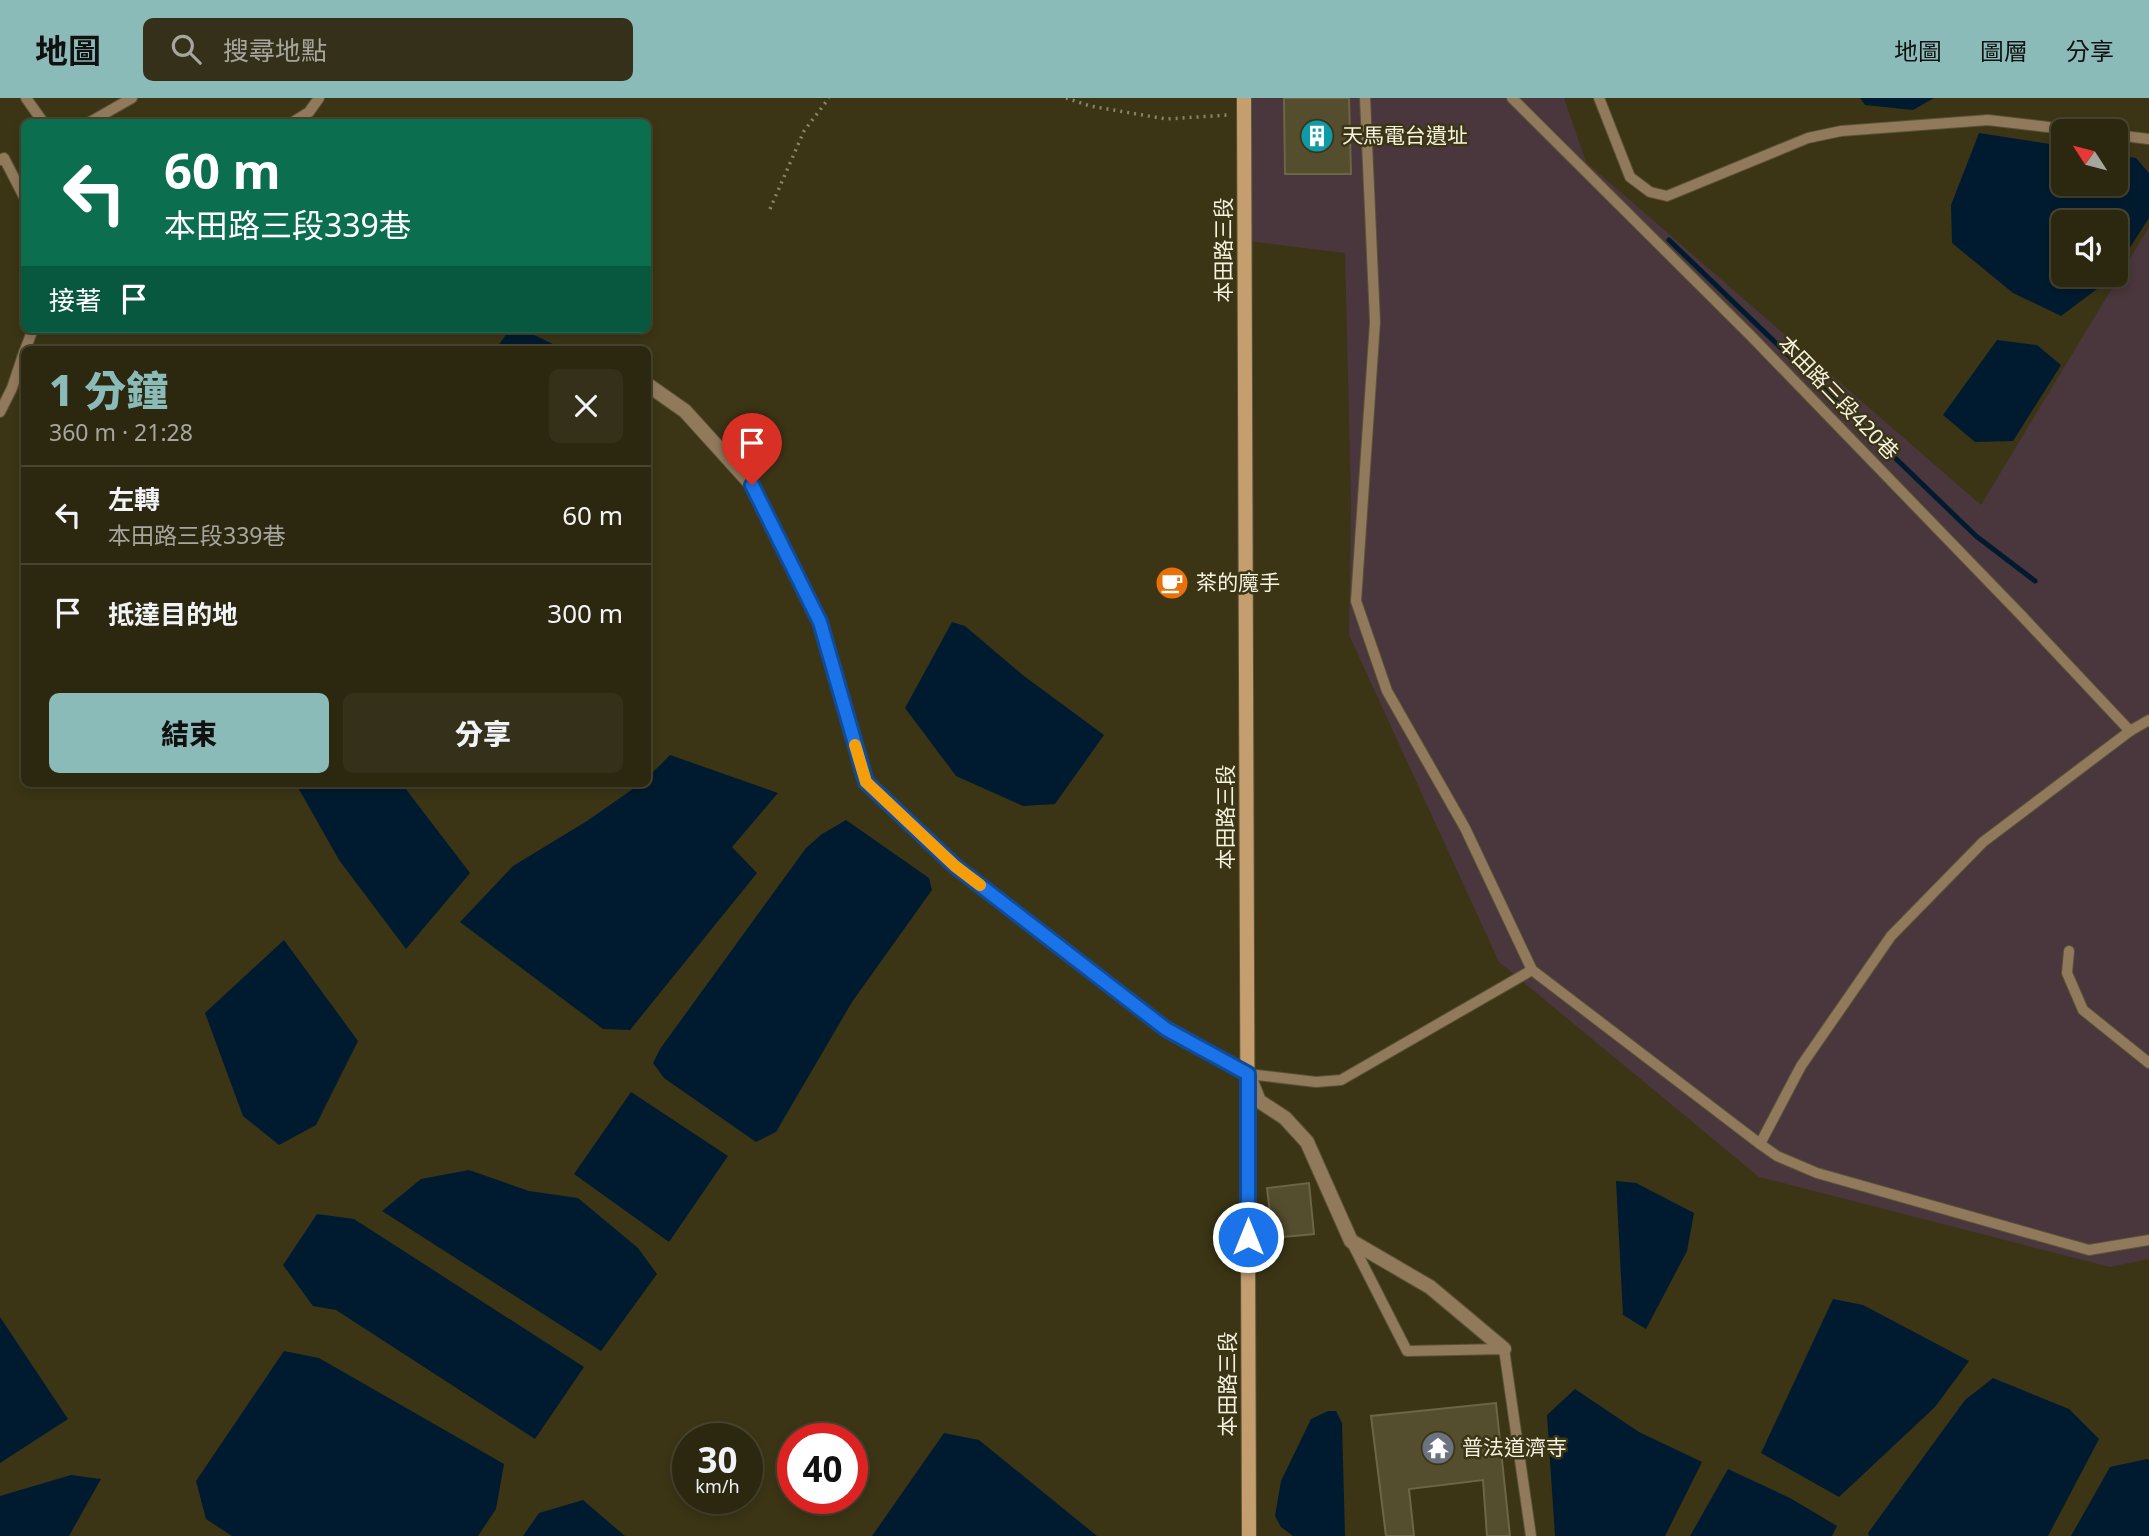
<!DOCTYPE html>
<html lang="zh-TW">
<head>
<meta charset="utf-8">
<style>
  :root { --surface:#2c2810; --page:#343019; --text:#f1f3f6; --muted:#a6a69f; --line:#484430; --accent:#8bbbb9 }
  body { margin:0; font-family:"Noto Sans","Noto Sans TC",sans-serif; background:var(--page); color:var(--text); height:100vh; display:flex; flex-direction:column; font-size:26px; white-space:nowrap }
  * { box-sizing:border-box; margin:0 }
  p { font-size:23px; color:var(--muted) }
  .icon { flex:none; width:38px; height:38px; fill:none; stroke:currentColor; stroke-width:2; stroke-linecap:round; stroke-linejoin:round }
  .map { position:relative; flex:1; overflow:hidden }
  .details { position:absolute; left:21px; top:248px; width:630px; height:441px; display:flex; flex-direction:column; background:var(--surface); border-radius:10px; box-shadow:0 4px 10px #0003,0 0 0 2px var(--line) }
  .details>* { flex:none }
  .banner { position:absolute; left:21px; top:21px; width:630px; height:214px; border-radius:10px; box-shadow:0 4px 10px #0003,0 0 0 2px var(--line); background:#0b6e4f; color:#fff; overflow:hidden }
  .needle { width:46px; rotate:306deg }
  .controls { position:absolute; left:2051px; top:21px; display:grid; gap:14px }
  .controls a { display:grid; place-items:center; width:77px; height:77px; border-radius:10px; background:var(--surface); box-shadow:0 4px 10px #0003,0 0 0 2px var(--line); font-size:35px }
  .speed { position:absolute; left:672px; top:1325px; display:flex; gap:14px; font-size:35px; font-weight:700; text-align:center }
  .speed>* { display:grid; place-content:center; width:91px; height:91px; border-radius:50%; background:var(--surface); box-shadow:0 4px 10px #0003,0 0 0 2px var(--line); line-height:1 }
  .speed small { font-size:18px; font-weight:400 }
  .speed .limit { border:10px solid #d22; background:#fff; color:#111 }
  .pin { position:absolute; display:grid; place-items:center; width:60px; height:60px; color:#fff; margin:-72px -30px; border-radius:50% 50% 50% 0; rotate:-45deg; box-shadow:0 0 7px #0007 }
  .pin .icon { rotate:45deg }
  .me { position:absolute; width:77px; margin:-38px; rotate:0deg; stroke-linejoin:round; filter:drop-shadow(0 0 5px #0008) }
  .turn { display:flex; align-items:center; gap:24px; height:147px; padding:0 28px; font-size:32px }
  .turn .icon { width:91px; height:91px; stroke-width:2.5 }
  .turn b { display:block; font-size:49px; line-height:60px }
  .then { display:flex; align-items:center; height:66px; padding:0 28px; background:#0003; gap:14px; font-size:26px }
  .round { display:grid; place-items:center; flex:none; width:74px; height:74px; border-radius:10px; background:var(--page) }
  .overview { display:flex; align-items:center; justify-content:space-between; height:119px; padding:0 28px }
  h1 { font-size:42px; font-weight:800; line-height:52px; color:var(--accent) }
  .primary-button { display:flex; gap:14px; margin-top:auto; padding:14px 28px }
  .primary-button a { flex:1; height:80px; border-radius:10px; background:var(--accent); color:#111; font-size:28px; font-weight:800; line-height:80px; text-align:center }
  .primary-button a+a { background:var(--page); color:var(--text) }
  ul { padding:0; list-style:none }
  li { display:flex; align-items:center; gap:21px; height:98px; padding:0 28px; border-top:2px solid var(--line) }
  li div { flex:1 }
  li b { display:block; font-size:26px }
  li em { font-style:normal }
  header { display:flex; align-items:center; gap:42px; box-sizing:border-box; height:98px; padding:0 35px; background:var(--accent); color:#111 }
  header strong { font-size:33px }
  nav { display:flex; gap:38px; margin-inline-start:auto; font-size:24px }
  .search { width:490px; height:63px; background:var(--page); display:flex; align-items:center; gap:18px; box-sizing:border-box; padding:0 24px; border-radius:10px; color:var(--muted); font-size:26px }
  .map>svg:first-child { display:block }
  .industrial { fill:#4a363d }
  .water { fill:#001b2f }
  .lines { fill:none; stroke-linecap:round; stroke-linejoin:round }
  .stream { stroke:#001b2f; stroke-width:5 }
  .building { fill:#544d2e; stroke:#6c6645; stroke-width:2 }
  .lane-casing { stroke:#595336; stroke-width:12 }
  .street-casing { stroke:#595336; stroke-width:16 }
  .secondary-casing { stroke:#595336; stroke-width:16 }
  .path { stroke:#89856b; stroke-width:3.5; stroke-dasharray:2 5; stroke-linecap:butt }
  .lane { stroke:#91795c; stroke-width:10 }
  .street { stroke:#91795c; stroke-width:14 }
  .secondary { stroke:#c59e70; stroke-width:14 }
  .route-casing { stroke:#114b97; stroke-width:18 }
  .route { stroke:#1a73e8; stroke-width:12 }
  .slow { stroke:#f59e0b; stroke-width:12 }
  .labels { text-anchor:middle; stroke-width:5; stroke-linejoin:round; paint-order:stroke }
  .poi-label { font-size:21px; fill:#f5f2e0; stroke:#3b3516; text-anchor:start }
  .street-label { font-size:21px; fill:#f5f2e0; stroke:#3b3516 }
</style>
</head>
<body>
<header>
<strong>地圖</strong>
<div class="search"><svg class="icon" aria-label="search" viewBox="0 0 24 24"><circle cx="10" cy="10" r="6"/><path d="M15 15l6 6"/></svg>搜尋地點</div>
<nav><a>地圖</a><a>圖層</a><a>分享</a></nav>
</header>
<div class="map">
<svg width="2149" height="1438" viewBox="0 0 2149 1438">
  <rect width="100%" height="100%" fill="#3b3516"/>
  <polygon class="industrial" points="1248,0 1564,0 1586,64 1981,407 2149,129 2149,1161 2110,1169 1759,1079 1499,864 1349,537 1351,403 1345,155 1248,143"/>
  <g class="water">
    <polygon points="1860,0 1934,0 1913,12 1865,7"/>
    <polygon points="1979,35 2063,48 2063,86 2116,86 2116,57 2136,60 2149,75 2149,120 2116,171 2116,124 2063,124 2063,177 2112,177 2109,182 2061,218 2013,195 1952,145 1951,107"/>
    <polygon points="510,231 522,231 565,252 495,252"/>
    <polygon points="1997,242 2037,247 2061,267 2013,343 1975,344 1943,317"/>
    <polygon points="952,524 965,528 1024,578 1104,637 1055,706 1023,708 956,678 905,610"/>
    <polygon points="670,657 778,695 732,749 757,775 630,932 603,931 460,824 513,768 587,723 640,686 648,686 648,679"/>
    <polygon points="296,686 402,686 470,775 406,851 339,762"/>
    <polygon points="846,722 929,780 932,792 852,904 776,1034 756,1044 664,980 653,965 660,951 806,750 822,736"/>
    <polygon points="284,842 358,943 316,1027 279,1047 243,1018 205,915"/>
    <polygon points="631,994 728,1058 669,1144 574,1076"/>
    <polygon points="469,1072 529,1093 578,1100 638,1150 657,1176 601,1253 382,1113 421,1081"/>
    <polygon points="1616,1083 1636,1085 1694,1115 1687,1153 1646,1231 1623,1217"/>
    <polygon points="317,1116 354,1121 584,1269 535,1341 336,1212 313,1208 283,1167"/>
    <polygon points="1833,1201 1863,1207 1969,1263 1935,1309 1839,1399 1761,1355"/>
    <polygon points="0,1219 68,1321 0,1365"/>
    <polygon points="284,1253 319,1260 504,1366 496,1411 478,1438 232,1438 206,1421 196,1383"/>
    <polygon points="1993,1280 2069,1311 2099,1341 2048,1438 1869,1438 1868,1435 1965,1302"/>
    <polygon points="1575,1291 1639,1334 1702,1364 1665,1438 1555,1438 1547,1317"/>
    <polygon points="1328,1313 1336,1313 1342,1325 1345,1438 1293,1438 1281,1429 1275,1418 1281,1383 1311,1321"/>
    <polygon points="944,1335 979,1342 1097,1438 872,1438"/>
    <polygon points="2147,1361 2149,1362 2149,1438 2071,1438 2110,1369"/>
    <polygon points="1728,1371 1790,1400 1837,1428 1832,1438 1690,1438"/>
    <polygon points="71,1377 101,1381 69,1438 0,1438 0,1398"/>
    <polygon points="583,1402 625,1438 523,1438 539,1415"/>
  </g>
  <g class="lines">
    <polyline class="stream" points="1669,142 1976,438 2035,483"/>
  </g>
  <g class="building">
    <polygon points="1284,0 1349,0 1351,76 1285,76"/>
    <polygon points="1309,1085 1314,1136 1273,1140 1267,1090"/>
    <polygon points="1496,1305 1510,1438 1487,1438 1483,1382 1409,1391 1414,1438 1386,1438 1371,1318"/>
  </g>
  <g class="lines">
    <defs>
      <g id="lane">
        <polyline points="26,0 43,24"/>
        <polyline points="1512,0 1751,238 2021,517 2130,633"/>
        <polyline points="1599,0 1630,79 1650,94 1667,98 1808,40 1841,33 1988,22 2082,33"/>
        <polyline points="90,24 132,0"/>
        <polyline points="293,24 309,14 319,0"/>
        <polyline points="2116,37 2149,41"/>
        <polyline points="0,62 4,60 24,99"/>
        <polyline points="25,252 33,231"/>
        <polyline points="0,314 12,290 24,254"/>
        <polyline points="2069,853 2067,875 2083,912 2149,965"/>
        <polyline points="1532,872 1760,1046 1777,1058 1817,1075 2089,1152 2149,1142"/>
        <polyline points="1248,976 1316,984 1341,982 1532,872 1465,730 1387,593 1356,503 1375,224 1365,0"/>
        <polyline points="1760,1046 1801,968 1891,838 1983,744 2130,633 2149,622"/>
        <polyline points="1351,1143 1407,1253 1504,1251 1531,1438"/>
      </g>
      <polyline id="street" points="648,287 685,313 752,387 820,524 866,684 955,768 1166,931 1248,976 1259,1003 1285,1020 1307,1044 1351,1143 1430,1189 1504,1251"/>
      <polyline id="secondary" points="1244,0 1249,1438"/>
    </defs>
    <use href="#lane" class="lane-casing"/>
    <use href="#street" class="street-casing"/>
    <use href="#secondary" class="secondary-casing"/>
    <g class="path">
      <polyline points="1066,0 1090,8 1166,21 1228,17"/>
      <polyline points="770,111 804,33 829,0"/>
    </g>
    <use href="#lane" class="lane"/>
    <use href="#street" class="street"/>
    <use href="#secondary" class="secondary"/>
  </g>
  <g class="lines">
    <defs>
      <polyline id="route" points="752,387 820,524 866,684 955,768 1166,931 1248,976 1248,1139"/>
    </defs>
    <use href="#route" class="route-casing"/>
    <use href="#route" class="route"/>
    <polyline class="slow" points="855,647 866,684 955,768 980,787"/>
  </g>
  <defs>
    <symbol id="building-disc" viewBox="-11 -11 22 22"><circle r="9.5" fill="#0f9aa8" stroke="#3b3516"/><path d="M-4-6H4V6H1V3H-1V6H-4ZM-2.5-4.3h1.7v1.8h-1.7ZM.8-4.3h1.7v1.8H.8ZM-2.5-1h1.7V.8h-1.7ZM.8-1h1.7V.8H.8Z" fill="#fff"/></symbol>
    <symbol id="cafe-disc" viewBox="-11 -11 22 22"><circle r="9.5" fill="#e8710a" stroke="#3b3516"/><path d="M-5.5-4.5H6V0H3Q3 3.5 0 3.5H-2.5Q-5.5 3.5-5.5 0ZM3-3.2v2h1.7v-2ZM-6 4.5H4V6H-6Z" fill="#fff"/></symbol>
    <symbol id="temple-disc" viewBox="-11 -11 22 22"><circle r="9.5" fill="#6b7280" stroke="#3b3516"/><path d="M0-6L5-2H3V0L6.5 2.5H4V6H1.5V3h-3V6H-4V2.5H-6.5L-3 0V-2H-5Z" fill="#fff"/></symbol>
  </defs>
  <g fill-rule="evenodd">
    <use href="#building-disc" x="1298" y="19" width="38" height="38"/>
    <use href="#cafe-disc" x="1153" y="466" width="38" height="38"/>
    <use href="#temple-disc" x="1419" y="1331" width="38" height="38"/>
  </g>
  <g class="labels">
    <g class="poi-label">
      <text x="1342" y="45">天馬電台遺址</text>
      <text x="1196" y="492">茶的魔手</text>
      <text x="1462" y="1357">普法道濟寺</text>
    </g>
    <g class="street-label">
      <text transform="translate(1224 152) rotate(-90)" y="7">本田路三段</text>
      <text transform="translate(1838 300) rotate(46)" y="7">本田路三段420巷</text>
      <text transform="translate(1226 719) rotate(-90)" y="7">本田路三段</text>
      <text transform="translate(1228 1286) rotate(-90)" y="7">本田路三段</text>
    </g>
  </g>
</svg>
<div class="controls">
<a><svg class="needle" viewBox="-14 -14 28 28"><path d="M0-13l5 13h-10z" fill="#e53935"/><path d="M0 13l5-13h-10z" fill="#a6a69f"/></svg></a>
<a><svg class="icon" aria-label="sound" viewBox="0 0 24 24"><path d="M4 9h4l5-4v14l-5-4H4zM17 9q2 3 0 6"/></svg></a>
</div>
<div class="speed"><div>30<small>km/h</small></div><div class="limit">40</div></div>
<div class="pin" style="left:752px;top:387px;background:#d93025"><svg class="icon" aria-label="arrive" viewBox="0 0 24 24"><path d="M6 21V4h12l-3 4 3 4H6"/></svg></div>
<svg class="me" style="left:1248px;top:1139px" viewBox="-20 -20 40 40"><circle r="17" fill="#1a73e8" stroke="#fff" stroke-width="3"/><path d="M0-11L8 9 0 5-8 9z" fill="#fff"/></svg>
<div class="banner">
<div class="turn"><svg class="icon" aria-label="left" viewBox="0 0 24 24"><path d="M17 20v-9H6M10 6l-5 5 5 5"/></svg><div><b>60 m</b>本田路三段339巷</div></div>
<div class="then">接著<svg class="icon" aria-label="arrive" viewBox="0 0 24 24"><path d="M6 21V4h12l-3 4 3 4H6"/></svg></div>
</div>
<section class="details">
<div class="overview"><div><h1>1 分鐘</h1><p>360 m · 21:28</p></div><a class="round"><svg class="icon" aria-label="close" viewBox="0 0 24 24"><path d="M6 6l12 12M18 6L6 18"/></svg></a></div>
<ul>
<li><svg class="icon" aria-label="left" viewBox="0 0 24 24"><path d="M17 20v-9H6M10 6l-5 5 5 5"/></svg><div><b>左轉</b><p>本田路三段339巷</p></div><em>60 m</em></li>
<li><svg class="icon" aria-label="arrive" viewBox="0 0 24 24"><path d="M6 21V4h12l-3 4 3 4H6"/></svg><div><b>抵達目的地</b></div><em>300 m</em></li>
</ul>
<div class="primary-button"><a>結束</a><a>分享</a></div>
</section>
</div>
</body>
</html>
